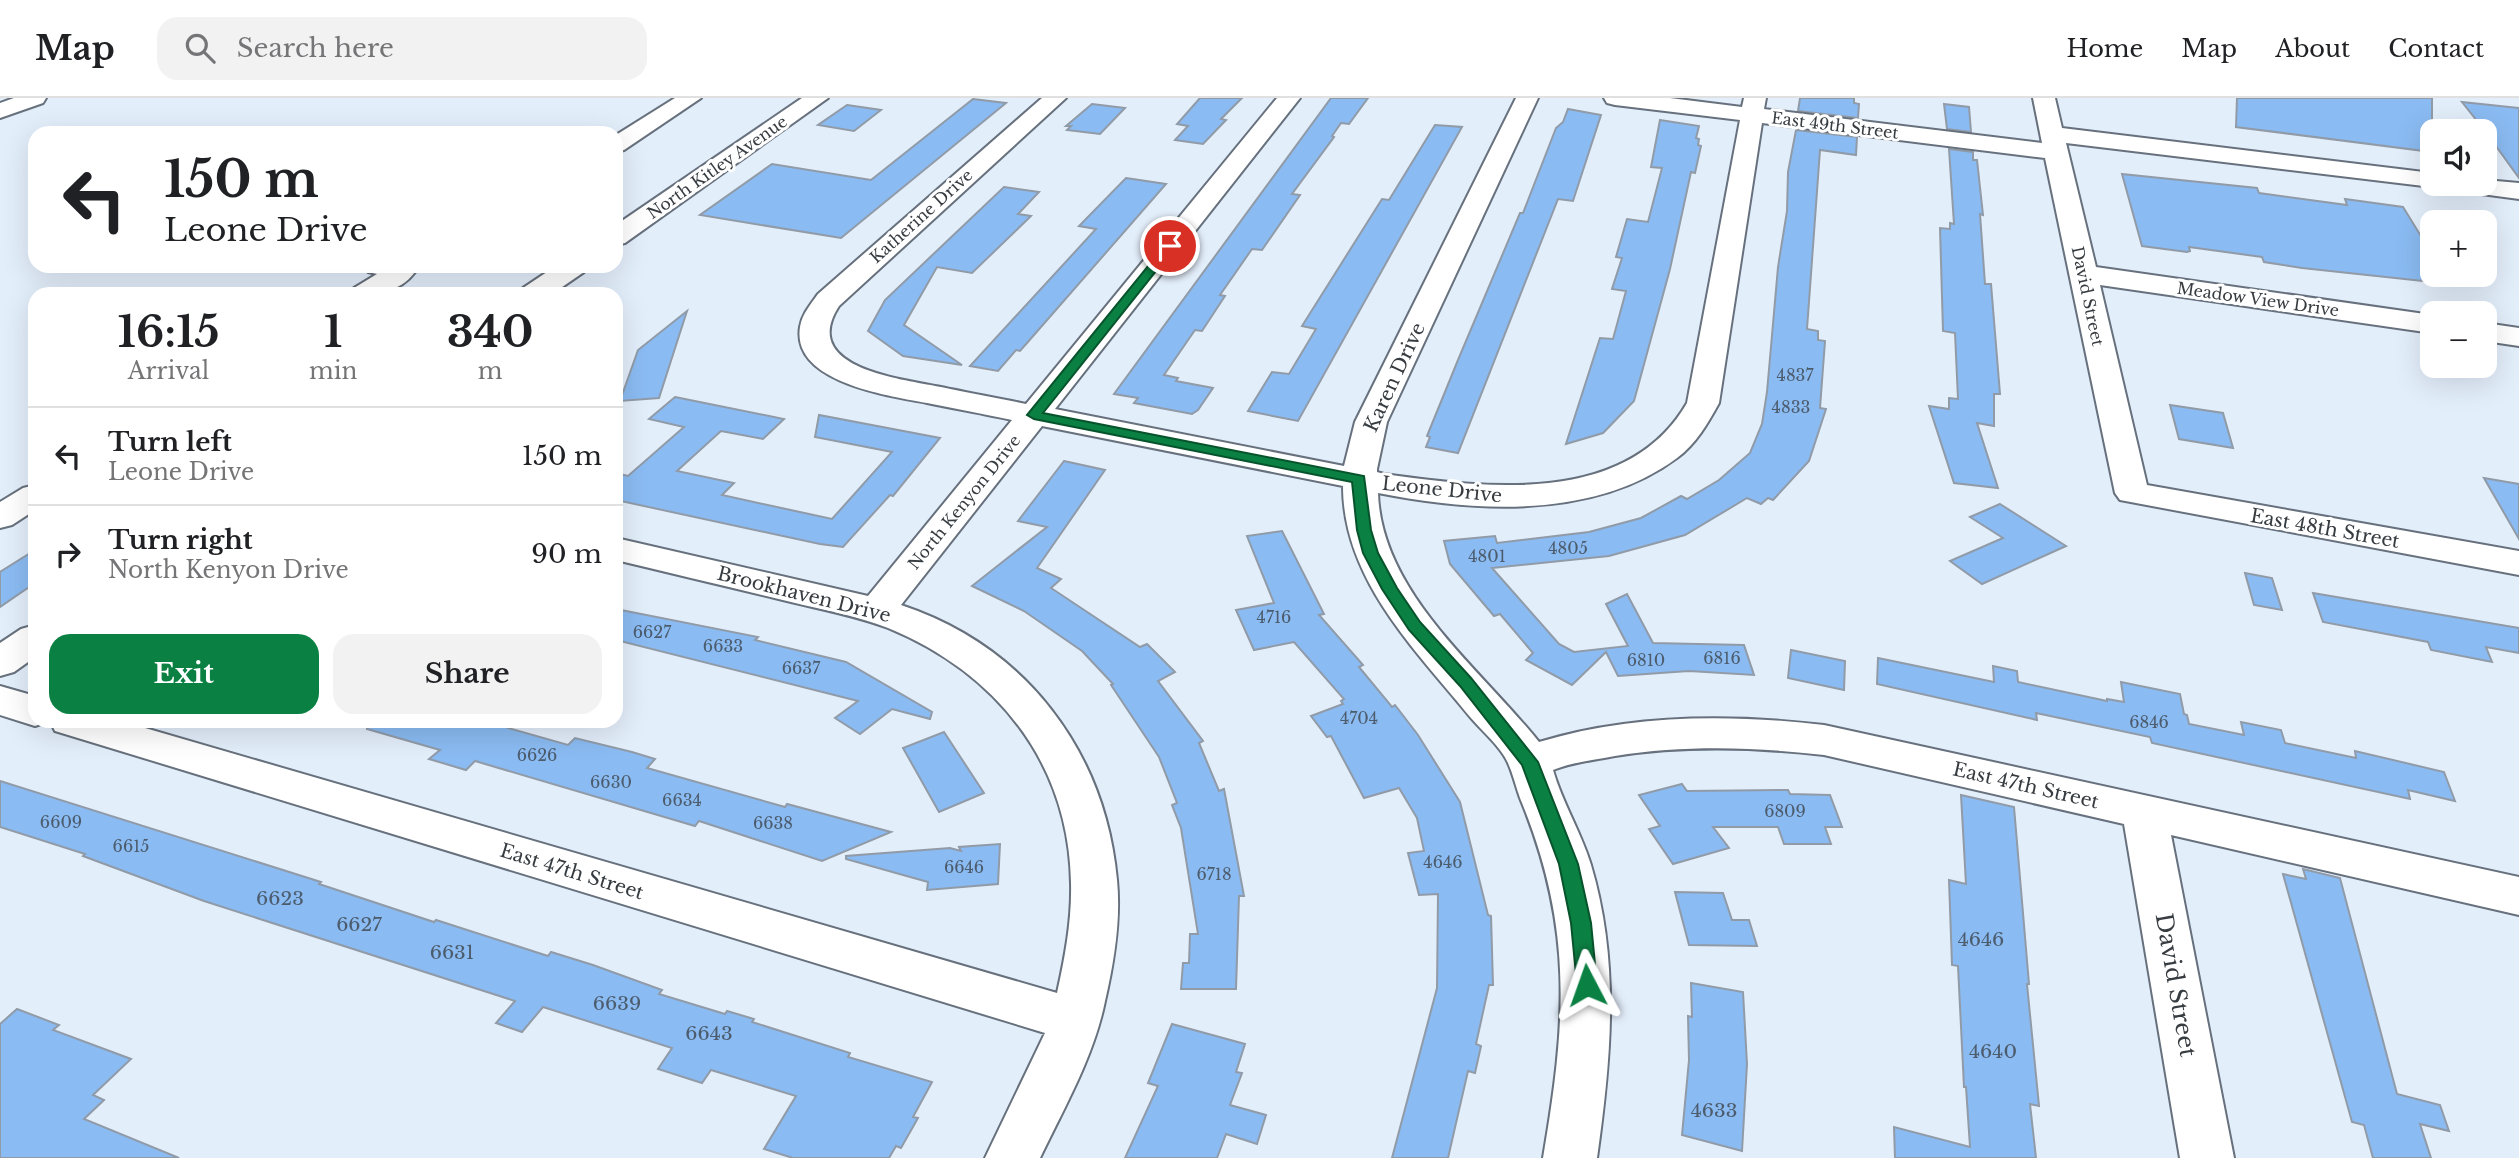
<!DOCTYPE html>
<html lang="en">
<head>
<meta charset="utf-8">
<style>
  :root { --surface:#fff; --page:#f2f2f2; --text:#202124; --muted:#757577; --line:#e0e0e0; --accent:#0b8043 }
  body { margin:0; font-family:"Libre Baskerville",serif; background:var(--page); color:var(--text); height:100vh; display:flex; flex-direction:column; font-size:26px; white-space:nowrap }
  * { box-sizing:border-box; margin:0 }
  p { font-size:23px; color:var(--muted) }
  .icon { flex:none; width:38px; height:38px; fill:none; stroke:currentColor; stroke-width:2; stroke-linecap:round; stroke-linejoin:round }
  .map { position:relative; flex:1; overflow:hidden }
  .drawer { position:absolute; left:28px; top:189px; width:595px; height:441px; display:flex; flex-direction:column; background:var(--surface); border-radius:21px; box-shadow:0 7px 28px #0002 }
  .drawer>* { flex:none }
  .hud { position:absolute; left:28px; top:28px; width:595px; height:147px; border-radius:21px; box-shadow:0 7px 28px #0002; background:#fff; color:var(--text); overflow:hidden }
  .controls { position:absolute; left:2420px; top:21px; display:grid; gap:14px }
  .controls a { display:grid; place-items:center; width:77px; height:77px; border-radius:14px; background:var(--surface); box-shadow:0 7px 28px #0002; font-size:35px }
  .pin { position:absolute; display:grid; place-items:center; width:60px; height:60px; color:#fff; margin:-30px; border:4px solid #fff; border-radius:50%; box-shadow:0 2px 7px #0007 }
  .me { position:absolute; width:77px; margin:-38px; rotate:356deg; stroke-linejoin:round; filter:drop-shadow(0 0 5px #0008) }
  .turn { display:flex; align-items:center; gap:24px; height:147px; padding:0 21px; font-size:32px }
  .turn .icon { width:91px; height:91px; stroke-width:2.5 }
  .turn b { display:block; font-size:49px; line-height:60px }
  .eta { display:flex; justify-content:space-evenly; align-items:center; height:119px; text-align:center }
  .eta b { font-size:42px; font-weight:700; line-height:49px }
  .cta { display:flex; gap:14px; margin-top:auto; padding:14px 21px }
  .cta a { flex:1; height:80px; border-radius:21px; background:var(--accent); color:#fff; font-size:28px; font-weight:700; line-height:80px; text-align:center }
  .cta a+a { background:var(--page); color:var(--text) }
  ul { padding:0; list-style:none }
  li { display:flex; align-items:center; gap:21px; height:98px; padding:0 21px; border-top:2px solid var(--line) }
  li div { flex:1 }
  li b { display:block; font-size:26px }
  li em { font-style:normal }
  header { display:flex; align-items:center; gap:42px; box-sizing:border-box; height:98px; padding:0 35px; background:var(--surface); border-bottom:2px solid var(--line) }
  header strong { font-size:33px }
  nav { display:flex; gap:38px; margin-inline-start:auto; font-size:24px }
  .search { width:490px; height:63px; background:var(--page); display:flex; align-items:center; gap:18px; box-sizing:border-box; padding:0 24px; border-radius:21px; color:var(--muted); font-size:26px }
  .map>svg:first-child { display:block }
  .building { fill:#8abbf2; stroke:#919ba8; stroke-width:2 }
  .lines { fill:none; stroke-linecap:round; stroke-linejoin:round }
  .minor-casing { stroke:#67717d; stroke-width:4 }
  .minor { fill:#fff; fill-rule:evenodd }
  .route { fill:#0b8043; stroke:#07532c; stroke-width:2 }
  .labels { text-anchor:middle; stroke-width:6; stroke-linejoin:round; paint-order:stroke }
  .far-street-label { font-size:16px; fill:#373c41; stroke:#fff }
  .number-label { font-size:16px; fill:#4c5c6d }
  .street-label { font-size:19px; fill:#373c41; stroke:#fff }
  .near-number-label { font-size:19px; fill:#4c5c6d }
  .near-street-label { font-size:23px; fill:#373c41; stroke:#fff }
</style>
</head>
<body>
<header>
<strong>Map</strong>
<div class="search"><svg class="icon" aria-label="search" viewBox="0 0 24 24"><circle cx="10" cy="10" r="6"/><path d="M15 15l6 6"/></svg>Search here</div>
<nav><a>Home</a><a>Map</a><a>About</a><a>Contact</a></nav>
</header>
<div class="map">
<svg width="2519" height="1060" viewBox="0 0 2519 1060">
  <rect width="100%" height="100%" fill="#e3eefb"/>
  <g class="building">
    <polygon points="1200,0 1242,0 1221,21 1226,22 1203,46 1175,42 1188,28 1177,26"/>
    <polygon points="1331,0 1368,0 1349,26 1341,25 1332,38 1334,39 1292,96 1300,97 1262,152 1252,151 1220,197 1225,198 1202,233 1195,232 1164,277 1178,280 1176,283 1213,290 1198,312 1192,316 1134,305 1138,300 1114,296"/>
    <polygon points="1800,0 1854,0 1854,5 1859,6 1858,20 1798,13"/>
    <polygon points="2237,0 2432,0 2432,54 2236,29"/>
    <polygon points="973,1 1006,5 841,140 700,117 772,66 871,82"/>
    <polygon points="2462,4 2519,10 2519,80 2485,33"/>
    <polygon points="1092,6 1125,10 1100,36 1067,32 1071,28 1066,28"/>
    <polygon points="1944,6 1969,9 1971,34 1947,31"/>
    <polygon points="847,7 881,12 854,33 818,27"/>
    <polygon points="1568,11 1601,17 1573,103 1558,101 1458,355 1426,349 1430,339 1427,338 1458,262 1520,115 1523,115 1556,30 1563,24"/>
    <polygon points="1660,22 1699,28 1696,40 1699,41 1698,47 1701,48 1695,75 1691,74 1670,171 1634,303 1603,335 1566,346 1600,240 1613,241 1626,193 1612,191 1622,160 1616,159 1627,121 1648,124 1662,70 1651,69"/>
    <polygon points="1435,27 1462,29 1298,323 1248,313 1272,274 1289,276 1316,231 1302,228 1382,101 1389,102"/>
    <polygon points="1796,32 1857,39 1856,57 1820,52 1807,231 1818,233 1818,242 1825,243 1820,310 1826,311 1809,363 1773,402 1768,400 1761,406 1747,400 1685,437 1609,458 1492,470 1559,546 1574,554 1628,548 1606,506 1627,496 1653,545 1744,547 1754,577 1689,573 1618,578 1606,554 1572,587 1526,562 1533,555 1500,516 1494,518 1450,466 1444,443 1495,438 1497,445 1589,434 1641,420 1681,398 1687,401 1719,382 1750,355 1762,326 1767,294 1778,169 1787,113 1788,74"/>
    <polygon points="1949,51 1973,54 1973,62 1977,62 1983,117 1980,116 1985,186 1991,186 2000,296 1994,296 1994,328 1977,325 1998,390 1954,385 1929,308 1949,311 1949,300 1958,301 1955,235 1943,233 1940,130 1950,131 1950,125 1954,126"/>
    <polygon points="2122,76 2257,90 2259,95 2347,107 2345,101 2403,109 2432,156 2432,177 2445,177 2451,186 2302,170 2264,164 2262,159 2189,149 2190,153 2187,154 2142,148"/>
    <polygon points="1126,80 1166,86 1027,245 1020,253 1016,252 998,273 970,268 1096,131 1079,128"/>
    <polygon points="1004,89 1039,94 1018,116 1031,118 972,175 937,169 904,227 962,267 903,258 868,233 885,202"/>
    <polygon points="687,213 659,300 620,303 638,252"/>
    <polygon points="675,299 784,321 763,341 721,333 677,373 734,385 722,397 832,421 892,354 815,339 819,317 940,340 893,398 890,397 843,449 820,446 616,402 616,375 628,378 684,329 649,321"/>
    <polygon points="2170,307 2223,315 2233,350 2179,341"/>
    <polygon points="1064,363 1105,372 1037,470 1061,481 1051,490 1140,549 1147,546 1175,574 1158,583 1203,643 1199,645 1219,693 1224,691 1244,798 1239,798 1236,891 1181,891 1183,865 1189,865 1190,836 1198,836 1181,730 1172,707 1177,705 1159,659 1111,587 1113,586 1082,553 1024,513 972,488 1047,429 1018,423"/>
    <polygon points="2484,380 2519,386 2519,441"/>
    <polygon points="2000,406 2066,448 1982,486 1950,463 2003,440 1970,419"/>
    <polygon points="1282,433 1324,516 1319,517 1363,567 1359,569 1392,609 1395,607 1418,637 1460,704 1488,817 1491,818 1493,887 1489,887 1476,946 1481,948 1475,975 1468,973 1448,1060 1392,1060 1437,890 1438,796 1419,797 1408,755 1424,753 1417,720 1399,690 1364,700 1331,638 1327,639 1311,618 1343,606 1341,603 1344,601 1294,544 1254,552 1236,512 1274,505 1247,438"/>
    <polygon points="35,452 35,485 0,509 0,474"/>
    <polygon points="2245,475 2272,480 2282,512 2254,507"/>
    <polygon points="2313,495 2519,530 2519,555 2486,549 2492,564 2431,552 2428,544 2323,524"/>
    <polygon points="616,511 758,539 755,542 846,564 932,614 930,621 892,611 860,636 835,620 858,603 616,542"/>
    <polygon points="1791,552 1845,563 1844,592 1788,580"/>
    <polygon points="1878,560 1994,584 1993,568 2017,573 2018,584 2107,603 2107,601 2124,604 2121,584 2180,596 2184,616 2187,617 2189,626 2244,637 2241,624 2281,632 2285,645 2356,660 2355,653 2444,674 2455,703 2408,692 2410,701 2152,645 2150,639 2036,615 2037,622 1877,586"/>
    <polygon points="368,623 515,623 508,630 568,647 575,640 632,654 655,661 647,670 785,709 787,706 891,734 822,763 699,723 695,728 475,663 466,672 429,661 440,652 367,631"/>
    <polygon points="944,634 984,695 939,714 903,650"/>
    <polygon points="0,683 321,784 319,786 434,824 436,822 548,858 551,854 593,867 662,892 659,896 725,916 727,913 754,921 752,924 850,955 848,959 932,984 913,1019 918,1020 901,1050 896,1048 889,1060 793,1060 764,1051 796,998 711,972 702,985 658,971 672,950 543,909 522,934 496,925 515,903 204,803 83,758 85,756 0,729"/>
    <polygon points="1682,686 1687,693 1788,692 1790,696 1830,697 1842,729 1825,729 1831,746 1784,746 1778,729 1713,729 1729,750 1673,766 1649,731 1660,728 1639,697"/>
    <polygon points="1961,697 2014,709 2029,886 2027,886 2039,1008 2030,1006 2036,1060 1895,1060 1894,1029 1970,1049 1966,989 1964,989 1958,868 1952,867 1949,782 1966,786"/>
    <polygon points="1000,746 998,786 927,792 928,784 846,761 846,758 950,750 961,753 959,749"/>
    <polygon points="2303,771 2340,780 2397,996 2440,1007 2449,1033 2420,1026 2431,1060 2373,1060 2364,1027 2352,1024 2283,776 2306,781"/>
    <polygon points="1675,794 1723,795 1732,822 1749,822 1757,848 1689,847"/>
    <polygon points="1691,885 1743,894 1747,966 1742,1053 1682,1037 1689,962 1688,918 1692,919"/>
    <polygon points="17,911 59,927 53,932 131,961 93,997 104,1002 84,1021 179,1060 0,1060 0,926"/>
    <polygon points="1172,926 1245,946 1236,974 1242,975 1230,1007 1266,1017 1257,1046 1226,1036 1217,1060 1125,1060 1158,988 1148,985"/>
  </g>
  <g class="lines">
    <defs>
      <g id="minor">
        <polygon points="14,0 46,0 43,5 0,20 0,5"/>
        <polygon points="675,0 701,0 624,52 616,54 616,37"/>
        <polygon points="802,0 828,0 625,145 616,147 616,127"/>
        <path d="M1042 0H1066L839 208C798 271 903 281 941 289 969 295 998 300 1026 306L1277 0H1300L1055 311 1344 368 1355 324 1516 0H1538L1387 324 1377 371V374L1384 376C1485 390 1627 409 1687 305L1740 22 1615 7 1607 5 1604 0H1670L1742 9 1744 0H1766L1764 11 2042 45 2033 0H2055L2062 30 2432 75V86L2441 87 2432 89 2066 45 2096 169 2432 217V235L2100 187 2147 387 2519 453V477L2120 402 2115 395 2045 60 1762 25 1719 305C1708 325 1696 346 1677 360 1594 422 1474 414 1378 395 1381 495 1481 571 1539 644 1631 616 1729 616 1824 627L2519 779V817L2171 737 2234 1060H2180L2124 726 1824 657C1754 649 1685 647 1615 658 1594 662 1573 664 1553 672 1562 704 1581 734 1591 767 1620 864 1611 961 1597 1060H1543C1566 925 1574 830 1520 700 1516 689 1513 676 1508 665 1501 649 1483 634 1471 620 1416 552 1343 482 1343 388L1042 328 901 507C1025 548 1105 652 1117 782 1121 822 1114 864 1105 903 1094 958 1064 1010 1040 1060H985L1045 935 55 633 50 623 35 628 0 617V588L35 598V623H121L1057 895C1065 859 1072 822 1071 785 1069 665 997 575 888 530 857 518 824 512 791 504 733 490 674 476 616 462V440L868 498 1012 322C984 316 956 311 927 305 891 298 791 285 800 229 802 216 811 206 818 196Z"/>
        <polygon points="2485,82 2519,85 2519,101 2459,93 2450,91 2447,86 2485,86"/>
        <path d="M364 168H410L415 174C399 196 374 196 350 196L354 190 377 176 368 174Z"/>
        <polygon points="556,168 588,168 584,174 552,196 519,196 523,190"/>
        <polygon points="2485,225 2519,230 2519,248 2485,243"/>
        <polygon points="35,387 35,412 12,427 0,430 0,404 23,390"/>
        <polygon points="35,527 35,559 14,574 0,578 0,545 21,531"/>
      </g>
    </defs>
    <use href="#minor" class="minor-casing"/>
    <use href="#minor" class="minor"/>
  </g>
  <polygon class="route" points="1166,146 1176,148 1043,315 1364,378 1371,432 1378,455 1397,490 1420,524 1471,580 1538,664 1578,766 1591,825 1597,887 1594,893 1587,895 1580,893 1577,887 1571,825 1559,766 1522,667 1460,588 1409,532 1382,491 1363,455 1357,432 1352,384 1034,321 1027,317"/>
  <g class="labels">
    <g class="far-street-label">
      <text transform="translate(1835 27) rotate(7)" y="6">East 49th Street</text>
      <text transform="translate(717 69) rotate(-35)" y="6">North Kitley Avenue</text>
      <text transform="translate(921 118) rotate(-42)" y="6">Katherine Drive</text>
      <text transform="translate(2088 198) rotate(78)" y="6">David Street</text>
      <text transform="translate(2258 201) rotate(8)" y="6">Meadow View Drive</text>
      <text transform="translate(964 404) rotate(-51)" y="6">North Kenyon Drive</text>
    </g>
    <g class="number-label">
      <text x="1795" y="283">4837</text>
      <text x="1791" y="315">4833</text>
      <text x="1568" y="456">4805</text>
      <text x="1487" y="464">4801</text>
      <text x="1274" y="525">4716</text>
      <text x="652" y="540">6627</text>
      <text x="723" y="554">6633</text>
      <text x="1722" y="566">6816</text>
      <text x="1646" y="568">6810</text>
      <text x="801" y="576">6637</text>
      <text x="1359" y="626">4704</text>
      <text x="2149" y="630">6846</text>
      <text x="537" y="663">6626</text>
      <text x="611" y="690">6630</text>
      <text x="682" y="708">6634</text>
      <text x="1785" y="719">6809</text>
      <text x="61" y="730">6609</text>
      <text x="773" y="731">6638</text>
      <text x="131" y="754">6615</text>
      <text x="1443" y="770">4646</text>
      <text x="964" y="775">6646</text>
      <text x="1214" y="782">6718</text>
    </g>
    <g class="street-label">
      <text transform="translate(1394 279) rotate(-65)" y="7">Karen Drive</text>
      <text transform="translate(1442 391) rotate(6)" y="7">Leone Drive</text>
      <text transform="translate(2325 430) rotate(10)" y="7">East 48th Street</text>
      <text transform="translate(804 496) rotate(14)" y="7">Brookhaven Drive</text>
      <text transform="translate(2026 687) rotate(13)" y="7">East 47th Street</text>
      <text transform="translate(572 773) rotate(17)" y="7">East 47th Street</text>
    </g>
    <g class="near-number-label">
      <text x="280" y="807">6623</text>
      <text x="359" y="833">6627</text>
      <text x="1981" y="848">4646</text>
      <text x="452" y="861">6631</text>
      <text x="617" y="912">6639</text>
      <text x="709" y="942">6643</text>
      <text x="1993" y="960">4640</text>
      <text x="1714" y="1019">4633</text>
    </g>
    <g class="near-street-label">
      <text transform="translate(2176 887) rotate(80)" y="8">David Street</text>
    </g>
  </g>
</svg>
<div class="controls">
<a><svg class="icon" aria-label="sound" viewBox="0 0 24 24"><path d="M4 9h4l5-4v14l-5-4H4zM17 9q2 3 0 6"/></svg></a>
<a>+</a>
<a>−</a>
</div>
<div class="pin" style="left:1170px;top:148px;background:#d93025"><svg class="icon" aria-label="arrive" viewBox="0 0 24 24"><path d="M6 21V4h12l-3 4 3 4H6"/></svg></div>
<svg class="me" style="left:1587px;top:887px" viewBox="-20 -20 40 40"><path d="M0-17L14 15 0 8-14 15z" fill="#0b8043" stroke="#fff" stroke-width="4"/></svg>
<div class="hud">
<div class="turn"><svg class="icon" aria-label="left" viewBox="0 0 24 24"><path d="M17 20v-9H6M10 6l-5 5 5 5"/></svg><div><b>150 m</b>Leone Drive</div></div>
</div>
<section class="drawer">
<div class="eta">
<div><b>16:15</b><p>Arrival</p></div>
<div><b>1</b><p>min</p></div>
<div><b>340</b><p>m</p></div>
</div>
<ul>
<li><svg class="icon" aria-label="left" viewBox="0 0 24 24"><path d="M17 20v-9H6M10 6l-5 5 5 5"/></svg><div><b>Turn left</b><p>Leone Drive</p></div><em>150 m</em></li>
<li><svg class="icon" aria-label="right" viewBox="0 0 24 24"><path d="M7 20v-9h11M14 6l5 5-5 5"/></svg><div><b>Turn right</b><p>North Kenyon Drive</p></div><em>90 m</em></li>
</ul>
<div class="cta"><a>Exit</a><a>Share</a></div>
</section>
</div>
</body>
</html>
